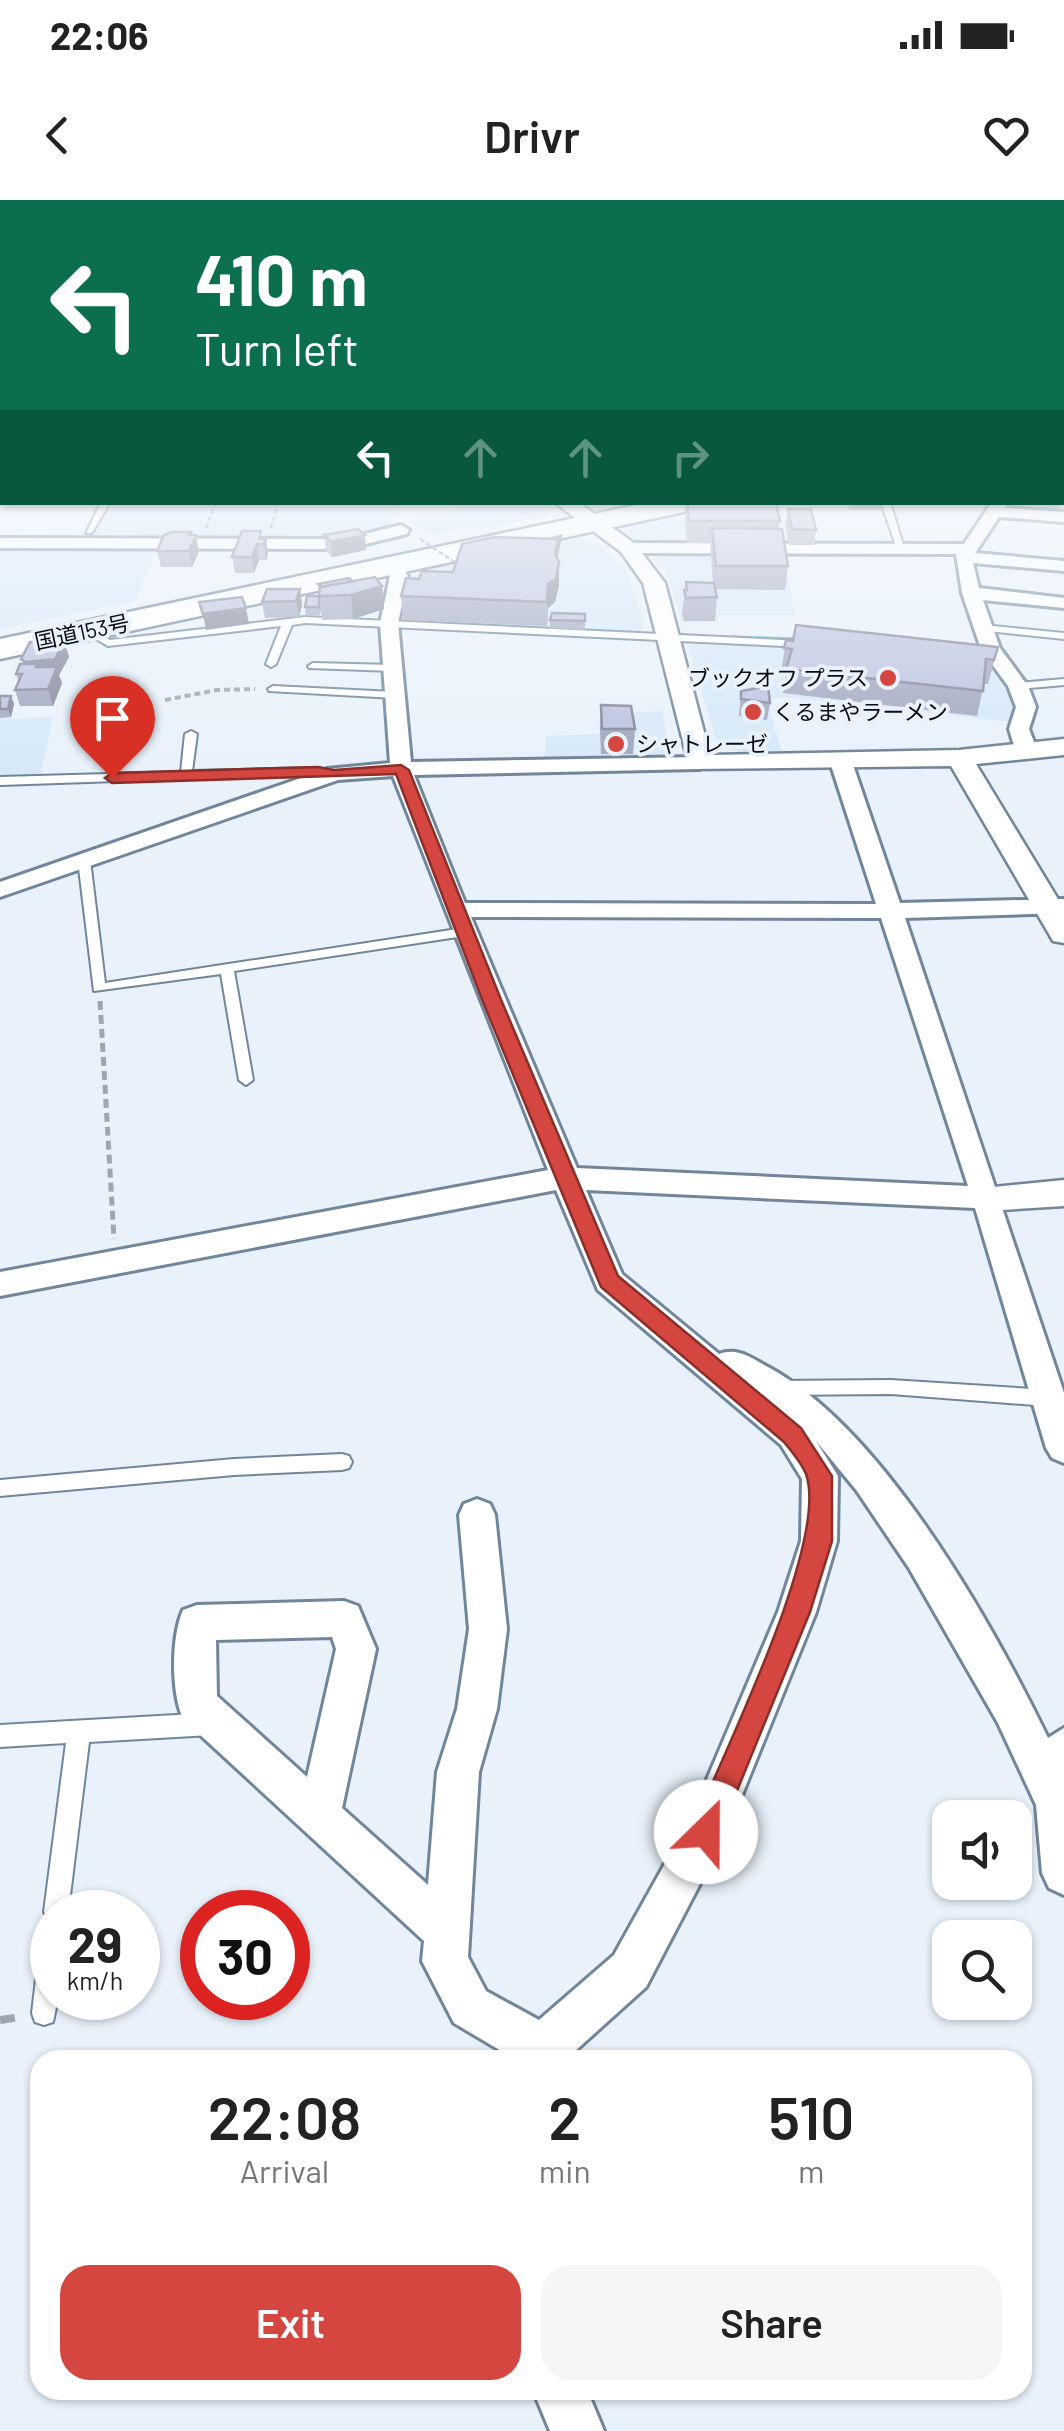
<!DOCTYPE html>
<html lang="en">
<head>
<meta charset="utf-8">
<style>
  :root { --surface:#fff; --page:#f6f6f6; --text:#222; --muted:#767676; --accent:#d4463f }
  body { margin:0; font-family:Barlow,"Noto Sans JP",sans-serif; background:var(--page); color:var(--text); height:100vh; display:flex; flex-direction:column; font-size:38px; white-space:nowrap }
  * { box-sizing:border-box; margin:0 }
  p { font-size:32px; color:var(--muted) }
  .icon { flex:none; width:55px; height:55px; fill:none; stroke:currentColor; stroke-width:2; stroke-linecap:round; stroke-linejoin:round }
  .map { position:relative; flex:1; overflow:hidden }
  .details { position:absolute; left:30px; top:1850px; width:1002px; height:350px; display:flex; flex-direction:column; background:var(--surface); border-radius:30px; box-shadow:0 2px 8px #0004 }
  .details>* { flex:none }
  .hud { position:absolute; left:0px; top:0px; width:1065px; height:305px; box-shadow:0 2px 8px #0004; background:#0b6e4f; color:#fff; overflow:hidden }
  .fabs { position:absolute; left:932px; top:1600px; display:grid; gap:20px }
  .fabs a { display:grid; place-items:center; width:100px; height:100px; border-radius:20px; background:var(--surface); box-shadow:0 2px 8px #0004; font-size:50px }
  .speed { position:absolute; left:30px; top:1690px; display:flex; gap:20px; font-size:50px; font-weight:700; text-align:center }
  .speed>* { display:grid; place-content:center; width:130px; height:130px; border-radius:50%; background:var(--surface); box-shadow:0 2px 8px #0004; line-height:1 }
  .speed small { font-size:25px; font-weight:400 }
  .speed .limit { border:15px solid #d22; background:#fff; color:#111 }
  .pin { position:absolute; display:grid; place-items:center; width:85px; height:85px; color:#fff; margin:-102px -42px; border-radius:50% 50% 50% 0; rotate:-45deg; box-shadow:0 0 10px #0007 }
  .pin .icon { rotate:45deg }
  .me { position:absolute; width:110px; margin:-55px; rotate:23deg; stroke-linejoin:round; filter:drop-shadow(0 0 8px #0008) }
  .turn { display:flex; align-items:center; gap:35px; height:210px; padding:0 30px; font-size:45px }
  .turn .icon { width:130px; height:130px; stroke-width:2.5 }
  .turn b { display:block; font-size:70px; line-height:85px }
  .lanes { display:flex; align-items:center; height:95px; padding:0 30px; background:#0003; justify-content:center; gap:50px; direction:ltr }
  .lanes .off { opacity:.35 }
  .eta { display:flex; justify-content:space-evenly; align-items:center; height:170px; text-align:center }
  .eta b { font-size:60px; font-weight:600; line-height:70px }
  .cta { display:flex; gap:20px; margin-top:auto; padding:20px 30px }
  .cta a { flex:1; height:115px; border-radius:30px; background:var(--accent); color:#fff; font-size:40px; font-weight:600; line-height:115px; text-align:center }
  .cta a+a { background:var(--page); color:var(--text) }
  .status { display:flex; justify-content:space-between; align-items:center; height:70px; padding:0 50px; background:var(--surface); direction:ltr }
  .status svg { height:28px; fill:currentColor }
  header { display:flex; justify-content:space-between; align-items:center; height:130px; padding:0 30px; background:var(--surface); font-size:45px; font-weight:600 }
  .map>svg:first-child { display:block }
  .built { fill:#d7e9f9 }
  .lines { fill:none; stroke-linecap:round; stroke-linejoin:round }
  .stream { stroke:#54d2cc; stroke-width:5 }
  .service-casing { stroke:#71869a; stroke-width:4 }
  .minor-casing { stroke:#71869a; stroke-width:6 }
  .tertiary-casing { stroke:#71869a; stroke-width:5 }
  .trunk-casing { stroke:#71869a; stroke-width:5 }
  .path-far3 { stroke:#9ea7af; stroke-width:2.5; stroke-dasharray:5 2.5; stroke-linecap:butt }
  .path-far2 { stroke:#9ea7af; stroke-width:4; stroke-dasharray:6 4; stroke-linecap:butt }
  .path-far1 { stroke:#9ea7af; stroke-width:5; stroke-dasharray:9 5; stroke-linecap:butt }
  .path { stroke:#9ea7af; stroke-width:8; stroke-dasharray:15 8; stroke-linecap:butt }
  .service { fill:#fff; fill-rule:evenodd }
  .minor { fill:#fff; fill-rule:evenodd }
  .tertiary { fill:#fff; fill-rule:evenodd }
  .trunk { fill:#fff; fill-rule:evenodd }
  .path-bridge { stroke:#9ea7af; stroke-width:2.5; stroke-dasharray:5 2.5; stroke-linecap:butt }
  .wall { fill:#a2a8c0 }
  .shaded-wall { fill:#84889c }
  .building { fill:#bcc3df; stroke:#84889c; stroke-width:2.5 }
  .route { fill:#d4463f; stroke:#8a2e29; stroke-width:2.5 }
  .poi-dot { fill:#d4463f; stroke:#e9f2fb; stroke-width:4 }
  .labels { text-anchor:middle; stroke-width:8; stroke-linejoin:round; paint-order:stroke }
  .far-street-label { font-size:22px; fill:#060d14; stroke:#e9f2fb }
  .far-poi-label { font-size:22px; fill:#060d14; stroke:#e9f2fb; text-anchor:start }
</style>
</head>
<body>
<div class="status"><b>22:06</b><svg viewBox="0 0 49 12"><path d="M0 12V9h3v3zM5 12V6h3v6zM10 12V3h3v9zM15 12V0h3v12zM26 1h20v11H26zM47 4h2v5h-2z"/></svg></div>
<header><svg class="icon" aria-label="back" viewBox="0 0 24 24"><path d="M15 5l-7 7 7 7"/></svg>Drivr<svg class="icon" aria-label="heart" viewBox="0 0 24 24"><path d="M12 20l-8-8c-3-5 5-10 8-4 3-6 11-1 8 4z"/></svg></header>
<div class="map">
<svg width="1064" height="2231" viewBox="0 0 1064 2231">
  <rect width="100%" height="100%" fill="#e9f2fb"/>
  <g class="built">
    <polygon points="101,303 397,303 391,330 341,342 79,341"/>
    <polygon points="546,303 552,307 544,316 486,328 486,324 438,334 425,333 422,326 414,325 417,311 453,311 455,303"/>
    <polygon points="724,303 782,346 643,345 623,330 633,322"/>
    <polygon points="571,336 598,344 626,370 644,422 642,431 395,422 404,382 427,367"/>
    <polygon points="0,345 158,345 136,401 0,429"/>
    <polygon points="649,349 782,350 795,415 718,415 718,422 682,423 666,370"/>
    <polygon points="686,442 850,453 999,471 1013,484 1019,506 1013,522 781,497 767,501 782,552 738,552 717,542"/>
    <polygon points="662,511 669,546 661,558 544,564 546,536 599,534 601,515"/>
    <polygon points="53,517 40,577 0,580 0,519"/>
  </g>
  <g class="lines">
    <polyline class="stream" points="733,438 802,440"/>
    <defs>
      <g id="service">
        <rect x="0" y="247" width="2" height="4"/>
        <polygon points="101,302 110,302 92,333 86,333"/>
        <polygon points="881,302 890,302 905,351 897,349"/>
        <polygon points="305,417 806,441 811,444 806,447 305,423 292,425 276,464 271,467 266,464 281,426 108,446 82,431 91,429 110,440"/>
        <polygon points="983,425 1064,433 1064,439 979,430 979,426"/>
        <polygon points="313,463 393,465 398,468 393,471 309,468 308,466"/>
        <polygon points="1064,479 1064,485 1018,489 1013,486 1018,483"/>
        <polygon points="273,486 395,492 400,495 395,498 269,491 268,489"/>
        <polygon points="191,531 197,534 192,571 318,568 341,574 335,578 318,574 0,585 0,577 181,572 185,534"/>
        <polygon points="84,656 90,660 105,783 464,728 471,732 464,736 234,771 253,880 246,885 239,880 221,774 94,791 78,660"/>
        <polygon points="891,1180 1048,1190 1054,1193 1057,1198 1054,1203 1048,1206 891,1194 775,1195 769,1193 766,1188 769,1183 775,1181"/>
        <polygon points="342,1254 349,1256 352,1262 349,1268 342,1270 234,1275 0,1296 0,1280 234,1259"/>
        <polygon points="211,1513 219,1516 222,1524 219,1532 211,1535 89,1542 68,1712 52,1712 52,1722 48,1720 44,1712 66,1543 0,1547 0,1525"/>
        <polygon points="52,1733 52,1798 58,1798 53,1822 44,1825 35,1822 32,1813 40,1745 43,1736"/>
      </g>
      <g id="minor">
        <rect x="1062" y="267" width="2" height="10"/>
        <polygon points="992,302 1009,302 1005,308 1064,312 1064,322 999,317 975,353 1064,361 1064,371 973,363 979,388 1064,398 1064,408 983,400 1000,448 1028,486 1036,507 1029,529 1038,552 1027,558 1016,552 1009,529 1016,507 1008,486 981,449 962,393 956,354 628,353 619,348 628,343 964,344"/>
        <polygon points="401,325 409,330 407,334 345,349 0,348 0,338 345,339"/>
        <path d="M394 361 400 362 408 376 398 423 411 562 699 557 710 563 699 569 414 575 465 703 876 704 830 562 841 556 852 562 900 703 1064 699V713L905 718 1064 1193V1263L1052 1258 1046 1248 975 1008 586 990 622 1074 719 1154C738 1147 751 1158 768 1167 883 1229 991 1421 1048 1538L1064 1528V1695L1049 1688 1042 1673 1036 1605 998 1523 909 1368 857 1291 816 1241 838 1276 837 1341 816 1412 727 1632 646 1787 565 1860H506L508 1855 454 1823 422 1761 424 1741 183 1519C171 1492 171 1437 183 1410L197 1405 344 1401 358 1406 376 1449 342 1608 428 1685 437 1572 457 1509 469 1429 459 1315 464 1304 477 1299 490 1304 495 1315 507 1429 497 1509 479 1572 468 1757 486 1791 539 1820 614 1755 691 1617 778 1412 801 1341 802 1279 781 1245 598 1090 556 990 0 1096V1072L548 970 393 576 338 580 0 697V682L327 569 390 563 380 423 390 376 385 366ZM471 717 881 718 968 986 577 968ZM332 1437 336 1449 307 1577 217 1496 216 1440Z"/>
        <polygon points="533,2190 587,2190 604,2231 550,2231"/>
      </g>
      <g id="tertiary">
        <polygon points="554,302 578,302 635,344 665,383 710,555 959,550 1064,539 1064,555 976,564 1064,709 1064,743 1053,741 1049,734 951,566 690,569 643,383 621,352"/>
        <polygon points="1064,980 1064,1006 987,1011 974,1007 968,998 974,989"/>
      </g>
      <polygon id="trunk" points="651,302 706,302 693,310 0,459 0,439"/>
    </defs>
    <use href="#service" class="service-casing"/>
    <use href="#minor" class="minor-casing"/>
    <use href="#tertiary" class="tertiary-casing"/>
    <use href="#trunk" class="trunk-casing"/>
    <g class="path-far3">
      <polyline points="206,328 216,302"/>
      <polyline points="271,328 279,302"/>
    </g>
    <polyline class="path-far2" points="165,500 217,490 255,489"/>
    <polyline class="path-far1" points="100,801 114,1039"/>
    <polyline class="path" points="0,1820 21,1817"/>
    <use href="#service" class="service"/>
    <use href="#minor" class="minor"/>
    <use href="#tertiary" class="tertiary"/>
    <use href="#trunk" class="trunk"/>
    <polyline class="path-bridge" points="420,339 456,363"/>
  </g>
  <g class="wall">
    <polygon points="686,302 780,321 779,329 788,366 785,390 715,389 717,397 715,421 684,421 682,414 686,382 713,383 710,343 687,343 685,321"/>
    <polygon points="847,302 881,302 880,310 849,310"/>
    <polygon points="788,309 816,330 814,345 789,345 785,324"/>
    <polygon points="191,332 199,351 192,367 161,367 157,351"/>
    <polygon points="324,335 366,350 332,357 326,351"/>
    <polygon points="561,336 558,359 559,362 559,385 555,402 548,408 547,426 403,420 401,396 419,379 453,372 549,339"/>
    <polygon points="262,339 266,339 268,354 266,360 259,360 254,373 235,373 232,357"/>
    <polygon points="352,381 382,386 384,409 353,419 322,420 321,410 320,415 306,416 305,407 319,396 318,384"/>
    <polygon points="300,389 302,405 299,417 265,418 262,402"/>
    <polygon points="585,414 585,430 550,428 550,420"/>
    <polygon points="786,440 998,447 988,484 984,484 977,516 783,493 786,473 781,473"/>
    <polygon points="64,441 69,457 59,475 62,483 53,506 20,506 15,490 19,482 16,474 23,464 21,459"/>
    <polygon points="741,491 770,503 767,520 739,516"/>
    <polygon points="0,496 11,496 14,504 11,517 0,518"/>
    <polygon points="601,505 635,529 633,554 601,554 600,530"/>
  </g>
  <g class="shaded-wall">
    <polygon points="191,332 193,343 196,335 199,351 192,367 189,351"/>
    <polygon points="365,335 366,350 332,357 331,342"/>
    <polygon points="266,339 268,354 266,360 264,344"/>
    <polygon points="257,344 259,360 254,373 252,357"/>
    <polygon points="559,362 559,385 555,402 548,408 547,426 548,384"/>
    <polygon points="382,386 384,409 353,419 351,395"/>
    <polygon points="300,389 302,405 299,417 296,401"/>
    <polygon points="246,408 249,424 206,430 203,414"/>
    <polygon points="64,441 69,457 59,475 62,483 53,506 48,489 31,478 26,462"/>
    <polygon points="11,496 14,504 11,517 8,509"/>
  </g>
  <g class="building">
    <polygon points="687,302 776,302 780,321 689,321"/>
    <polygon points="788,309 811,309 816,330 792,329"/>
    <polygon points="712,328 782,329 788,366 716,366"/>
    <polygon points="358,329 365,335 331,342 324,335"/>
    <polygon points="242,331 261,331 259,339 266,339 264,344 257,344 252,357 232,357"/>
    <polygon points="171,332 191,332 189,335 196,335 189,351 157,351 164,335"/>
    <polygon points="561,336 557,354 558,339 549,339"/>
    <polygon points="494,337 558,339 555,354 559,362 556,379 548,384 547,402 401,396 406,378 419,379 422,371 453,372 462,344"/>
    <polygon points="375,377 382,386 351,395 319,396 320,387"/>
    <polygon points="349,378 352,381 321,387 318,384"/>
    <polygon points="686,382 714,383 717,397 686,398 684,390 687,390"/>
    <polygon points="267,389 300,389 296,401 262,402"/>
    <polygon points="307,396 319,396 319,407 305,407"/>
    <polygon points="242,397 246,408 203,414 199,402"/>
    <polygon points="552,413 585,414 585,421 550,420"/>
    <polygon points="796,425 998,447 994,460 986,459 983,491 786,469 792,449 784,448 786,440 793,441"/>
    <polygon points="64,441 55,459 26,462 21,459 30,442"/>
    <polygon points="20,464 37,464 36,467 57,467 48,489 15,490 22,474 16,474"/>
    <polygon points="768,486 770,503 741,499 741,491"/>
    <polygon points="0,496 11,496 8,509 0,509"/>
    <polygon points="601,505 631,506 635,529 602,529"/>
  </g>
  <linearGradient id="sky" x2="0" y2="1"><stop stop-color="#6dc0dd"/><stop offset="0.44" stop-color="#f5f9fd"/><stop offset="1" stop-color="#f5f9fd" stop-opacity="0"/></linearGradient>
  <rect width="1064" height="558" fill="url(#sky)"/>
  <path class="route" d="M401 565 409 570 502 802 618 1076 801 1228 832 1276V1341L810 1412 716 1642 706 1647 695 1642 691 1632C720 1560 830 1342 806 1274 801 1262 792 1252 784 1242L601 1087 483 802 396 574 112 583 105 578 112 573 318 567 334 570Z"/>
  <g class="poi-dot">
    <circle cx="888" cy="478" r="10"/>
    <circle cx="753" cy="512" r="10"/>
    <circle cx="616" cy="544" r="10"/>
  </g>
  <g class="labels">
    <g class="far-street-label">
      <text transform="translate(82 432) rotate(-12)" y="8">国道153号</text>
    </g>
    <g class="far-poi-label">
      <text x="868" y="486" text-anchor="end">ブックオフ プラス</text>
      <text x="773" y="520">くるまやラーメン</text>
      <text x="636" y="552">シャトレーゼ</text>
    </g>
  </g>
</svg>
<div class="fabs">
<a><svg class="icon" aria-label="sound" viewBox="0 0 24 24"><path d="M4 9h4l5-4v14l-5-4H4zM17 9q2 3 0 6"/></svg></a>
<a><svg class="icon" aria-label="search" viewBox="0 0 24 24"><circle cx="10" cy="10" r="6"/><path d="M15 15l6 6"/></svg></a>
</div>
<div class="speed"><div>29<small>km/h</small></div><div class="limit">30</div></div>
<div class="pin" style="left:112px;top:578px;background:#d93025"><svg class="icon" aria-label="arrive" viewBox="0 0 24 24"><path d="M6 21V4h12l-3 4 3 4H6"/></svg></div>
<svg class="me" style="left:706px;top:1632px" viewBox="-20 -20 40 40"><circle r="19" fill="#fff"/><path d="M0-13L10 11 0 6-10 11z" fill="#d4463f"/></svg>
<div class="hud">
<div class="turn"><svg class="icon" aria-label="left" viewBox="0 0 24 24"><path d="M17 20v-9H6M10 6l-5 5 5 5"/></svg><div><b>410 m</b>Turn left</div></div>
<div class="lanes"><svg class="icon" aria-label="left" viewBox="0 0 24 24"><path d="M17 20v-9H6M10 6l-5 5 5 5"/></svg><svg class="icon off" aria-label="ahead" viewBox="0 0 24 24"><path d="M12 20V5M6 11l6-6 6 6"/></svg><svg class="icon off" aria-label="ahead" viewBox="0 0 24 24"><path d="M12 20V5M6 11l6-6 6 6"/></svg><svg class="icon off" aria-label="right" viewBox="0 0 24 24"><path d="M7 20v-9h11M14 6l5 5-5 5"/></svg></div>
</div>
<section class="details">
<div class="eta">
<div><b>22:08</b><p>Arrival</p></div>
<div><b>2</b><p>min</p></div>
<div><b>510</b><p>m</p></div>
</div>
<div class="cta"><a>Exit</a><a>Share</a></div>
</section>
</div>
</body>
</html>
